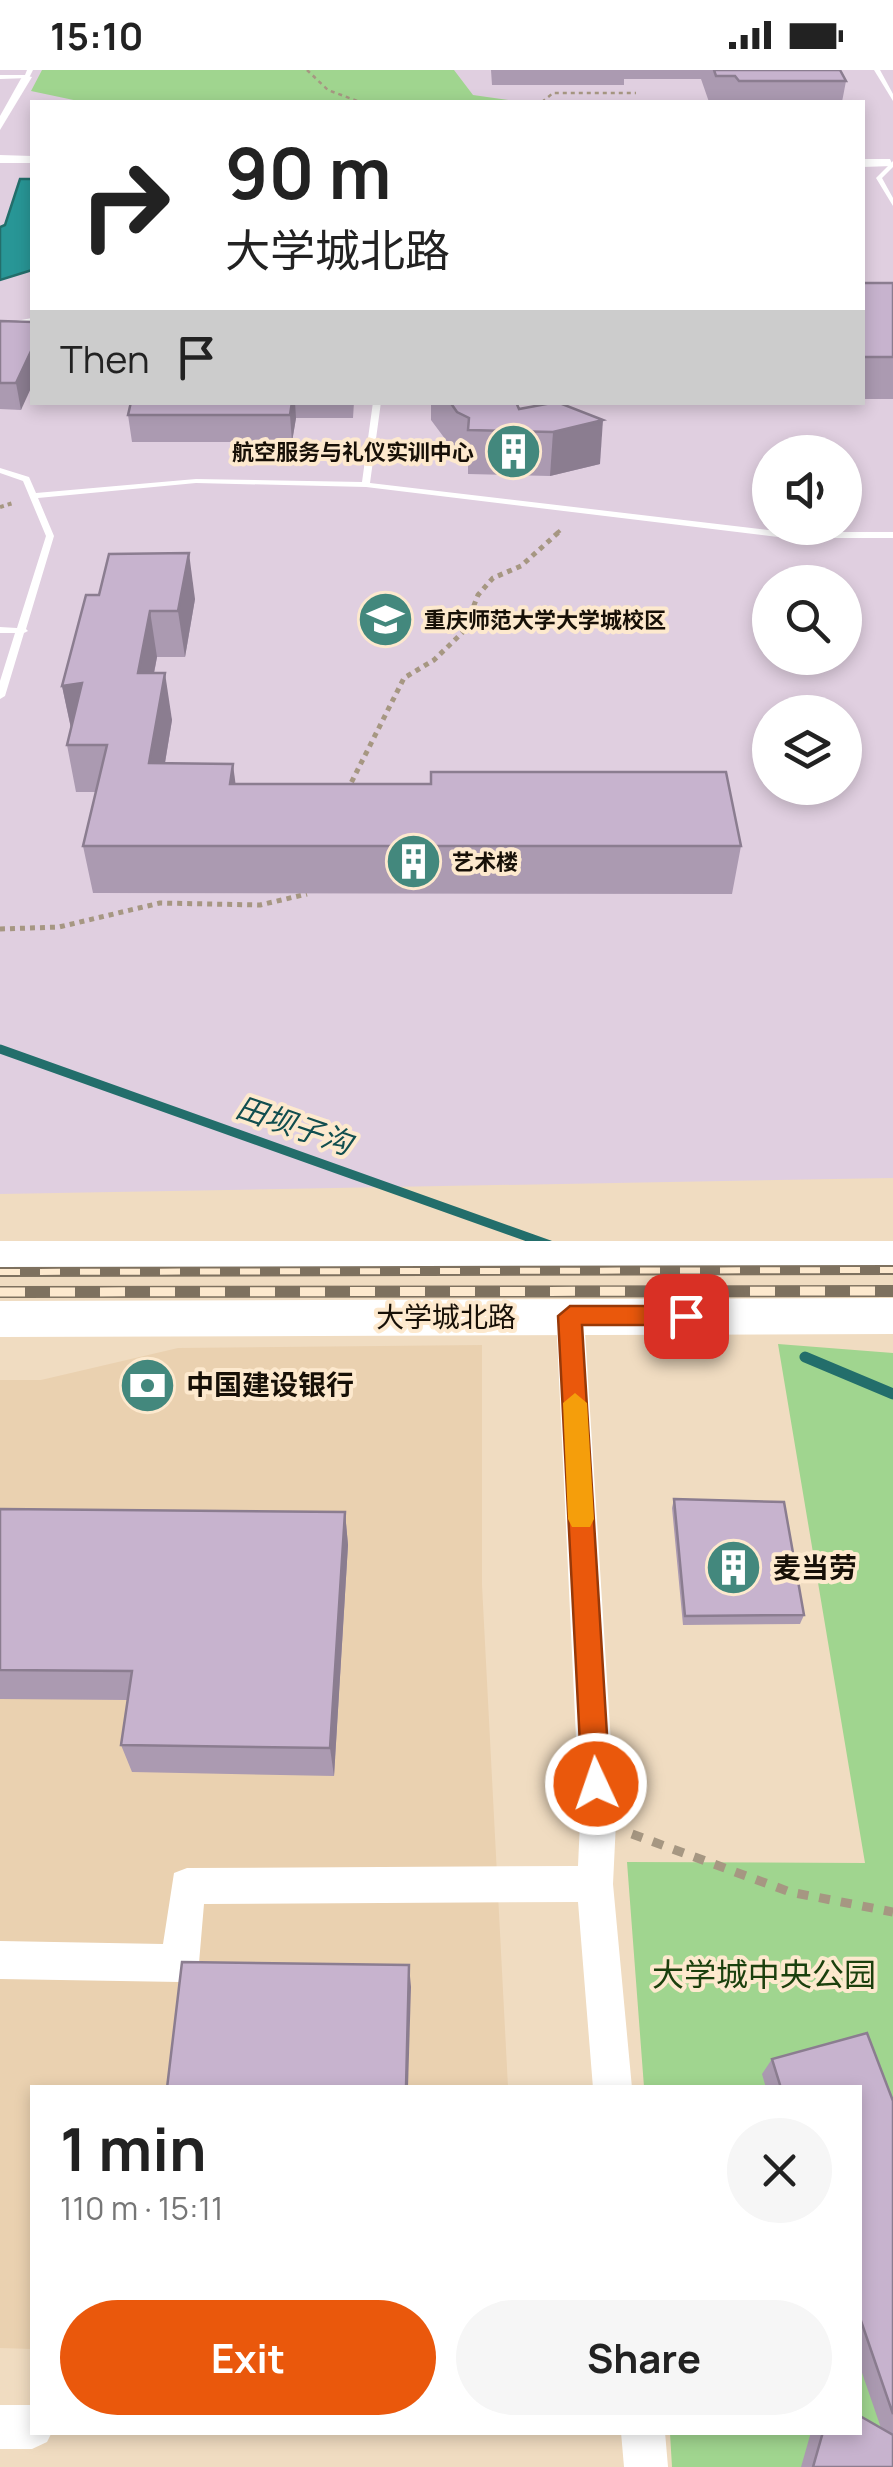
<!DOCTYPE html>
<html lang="en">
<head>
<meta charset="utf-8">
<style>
  :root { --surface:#fff; --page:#f6f6f6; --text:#222; --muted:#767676; --accent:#ea580c }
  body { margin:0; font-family:Manrope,"Noto Sans SC",sans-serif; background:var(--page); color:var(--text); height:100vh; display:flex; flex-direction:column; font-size:38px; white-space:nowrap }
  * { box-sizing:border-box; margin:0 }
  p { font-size:32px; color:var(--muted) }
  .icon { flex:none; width:55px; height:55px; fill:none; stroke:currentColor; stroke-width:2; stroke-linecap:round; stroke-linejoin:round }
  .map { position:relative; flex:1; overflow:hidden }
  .details { position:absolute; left:30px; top:2015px; width:832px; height:350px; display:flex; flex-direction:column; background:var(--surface); border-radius:0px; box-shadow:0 5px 15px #0003 }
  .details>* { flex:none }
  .guide { position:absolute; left:30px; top:30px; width:835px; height:305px; border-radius:0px; box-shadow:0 5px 15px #0003; background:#fff; color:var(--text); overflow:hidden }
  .buttons { position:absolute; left:752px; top:365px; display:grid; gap:20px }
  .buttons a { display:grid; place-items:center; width:110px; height:110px; border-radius:50%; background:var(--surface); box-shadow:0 5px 15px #0003; font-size:50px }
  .pin { position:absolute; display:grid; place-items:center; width:85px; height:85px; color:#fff; margin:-42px; border-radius:20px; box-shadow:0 5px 15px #0006 }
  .me { position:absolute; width:110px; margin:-55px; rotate:357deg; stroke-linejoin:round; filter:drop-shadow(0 0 8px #0008) }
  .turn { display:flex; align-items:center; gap:35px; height:210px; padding:0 30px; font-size:45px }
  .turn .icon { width:130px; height:130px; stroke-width:2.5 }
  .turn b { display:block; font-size:70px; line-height:85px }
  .then { display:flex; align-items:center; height:95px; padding:0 30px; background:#0003; gap:20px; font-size:38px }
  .round { display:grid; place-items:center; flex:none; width:105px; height:105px; border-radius:52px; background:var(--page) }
  .head { display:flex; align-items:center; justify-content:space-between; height:170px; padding:0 30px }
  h1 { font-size:60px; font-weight:700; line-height:75px }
  .button { display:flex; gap:20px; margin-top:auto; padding:20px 30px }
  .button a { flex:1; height:115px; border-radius:60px; background:var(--accent); color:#fff; font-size:40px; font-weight:700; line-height:115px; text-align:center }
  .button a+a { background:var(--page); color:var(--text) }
  .status { display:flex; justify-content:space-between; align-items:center; height:70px; padding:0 50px; background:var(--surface); direction:ltr }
  .status svg { height:28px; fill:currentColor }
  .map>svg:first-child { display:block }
  .built { fill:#ead1b0 }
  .education { fill:#e0cfe0; fill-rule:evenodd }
  .green { fill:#a0d58f }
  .water { fill:#289696; stroke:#236e6b; stroke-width:2.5 }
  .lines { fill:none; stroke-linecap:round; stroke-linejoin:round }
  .stream-far1 { stroke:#236e6b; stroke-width:9 }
  .stream { stroke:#236e6b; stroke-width:11 }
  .path-far3 { stroke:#a69782; stroke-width:2.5; stroke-dasharray:4 4; stroke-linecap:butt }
  .path-far2 { stroke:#a69782; stroke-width:4; stroke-dasharray:4 4; stroke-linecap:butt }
  .path-far1 { stroke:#a69782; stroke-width:5; stroke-dasharray:5 5; stroke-linecap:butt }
  .path { stroke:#a69782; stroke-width:9; stroke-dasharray:11 11; stroke-linecap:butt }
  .lane { fill:#fff; fill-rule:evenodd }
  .street { fill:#fff; fill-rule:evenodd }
  .primary { fill:#fff; fill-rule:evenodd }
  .rail-far1-casing { stroke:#7e715f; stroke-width:10 }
  .rail-casing { stroke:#7e715f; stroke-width:12 }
  .rail-far1 { stroke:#fde9ce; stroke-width:6; stroke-dasharray:20; stroke-linecap:butt }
  .rail { stroke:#fde9ce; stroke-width:9; stroke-dasharray:25; stroke-linecap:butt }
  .wall { fill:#ab9ab1 }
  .shaded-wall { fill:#8b7d90 }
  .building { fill:#c7b3ce; stroke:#8b7d90; stroke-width:2.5 }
  .route { fill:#ea580c; stroke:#983908; stroke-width:2.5 }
  .slow { fill:#f59e0b }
  .labels { text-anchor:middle; stroke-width:8; stroke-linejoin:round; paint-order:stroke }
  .far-poi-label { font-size:22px; font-weight:bold; fill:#171007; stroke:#fde9ce; text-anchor:start }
  .street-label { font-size:28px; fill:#171007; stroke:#fde9ce }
  .poi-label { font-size:28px; font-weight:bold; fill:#171007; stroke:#fde9ce; text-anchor:start }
  .water-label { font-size:30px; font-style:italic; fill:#114e4f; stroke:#fde9ce }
  .near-park-label { font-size:32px; fill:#1b400d; stroke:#fde9ce }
</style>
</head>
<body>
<div class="status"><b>15:10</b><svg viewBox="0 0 49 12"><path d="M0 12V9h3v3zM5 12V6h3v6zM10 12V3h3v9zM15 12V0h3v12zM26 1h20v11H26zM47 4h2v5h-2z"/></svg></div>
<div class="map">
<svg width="893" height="2397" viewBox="0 0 893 2397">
  <rect width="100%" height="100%" fill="#f0dcc1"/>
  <polygon class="built" points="482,1275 482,1515 508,2017 32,2018 32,2279 0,2278 0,1310 41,1310 178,1278"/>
  <path class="education" d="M0 0H893V1108L0 1124ZM32 32H862V332H32ZM770 382H845V458H770ZM770 512H845V588H770ZM770 642H845V718H770Z"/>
  <g class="green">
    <polygon points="42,0 454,0 473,25 523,32 83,32 31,21"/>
    <polygon points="778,1274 893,1283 893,2397 672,2397 670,2363 860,2362 860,2018 644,2017 627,1792 865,1793"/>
  </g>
  <polygon class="water" points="20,109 32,109 32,200 0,210 0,157 5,155"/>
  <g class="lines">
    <polyline class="stream-far1" points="0,979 550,1175"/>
    <polyline class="stream" points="805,1287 893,1324"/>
    <g class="path-far3">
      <polyline points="307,0 328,20 360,32"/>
      <polyline points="542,32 553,23 636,23"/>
    </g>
    <g class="path-far2">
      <polyline points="0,437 13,433"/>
      <polyline points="557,463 563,458"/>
    </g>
    <g class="path-far1">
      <polyline points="347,721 404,608 434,590 464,561 478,525 493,508 521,496 560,461"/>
      <polyline points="0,859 59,857 160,833 260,835 307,824"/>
    </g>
    <polyline class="path" points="632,1764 790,1822 893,1842"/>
    <g class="lane">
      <polygon points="27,0 33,0 29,8 0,9 0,5 25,5"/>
      <polygon points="874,0 880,0 893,24 893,31"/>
      <polygon points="893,91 893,97 882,108 893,128 893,136 876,108"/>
      <polygon points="32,248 32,252 0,258 0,254"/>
      <polygon points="373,332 381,332 370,413 786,462 893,462 893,468 786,468 366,417 196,413 38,428 54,466 26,559 28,561 24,563 5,626 0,629 0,611 15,563 0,563 0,557 17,558 46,466 23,411 0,403 0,398 29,407 36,423 196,409 362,412"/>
    </g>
    <g class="street">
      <polygon points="23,5 32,7 0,60 0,46"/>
      <polygon points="0,85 32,86 32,93 0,93"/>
      <polygon points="862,89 890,89 893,96 862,97"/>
      <polygon points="570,1235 580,1238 584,1246 616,1752 613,1814 632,2018 593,2018 578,1832 204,1834 199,1893 193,1906 180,1912 0,1909 0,1871 163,1874 174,1803 187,1798 578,1796 580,1752 556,1246 560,1238"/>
      <polygon points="0,2335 32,2335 32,2362 52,2362 47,2372 32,2379 0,2379"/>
      <polygon points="621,2362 665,2362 668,2397 624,2397"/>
    </g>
    <g class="primary">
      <rect x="0" y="1171" width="893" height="34"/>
      <polygon points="893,1228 893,1264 0,1267 0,1231"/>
    </g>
    <defs>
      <polyline id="rail-far1" points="0,1202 893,1200"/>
      <polyline id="rail" points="0,1222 893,1221"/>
    </defs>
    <use href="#rail-far1" class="rail-far1-casing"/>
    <use href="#rail" class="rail-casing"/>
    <use href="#rail-far1" class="rail-far1"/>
    <use href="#rail" class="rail"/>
  </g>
  <g class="wall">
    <polygon points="491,0 840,0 846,11 842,32 709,32 701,9 624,9 624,15 492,15"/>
    <rect x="862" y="213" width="31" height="116"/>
    <polygon points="0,251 32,252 21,340 0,339"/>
    <polygon points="131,332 354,332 353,348 296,348 292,372 132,372 128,345"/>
    <polygon points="431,332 516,332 519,339 600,394 550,406 468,404 468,390 457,385 431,350"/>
    <polygon points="99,525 195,529 185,587 157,587 154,603 172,650 165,693 235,714 741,776 732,824 93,823 83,776 96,722 76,722 67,675 71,658 62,616"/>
    <polygon points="674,1429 804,1545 800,1554 683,1555 672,1438"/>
    <polygon points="0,1439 345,1442 348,1475 334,1706 132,1702 121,1675 128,1630 0,1629"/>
    <polygon points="867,1963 893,2031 893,2397 801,2397 811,2362 860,2362 860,2346 881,2358 860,2297 860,2018 766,2018 762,2004 772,1989"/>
  </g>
  <g class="shaded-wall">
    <polygon points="32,279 32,316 21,340 16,313"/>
    <polygon points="292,332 295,332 296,348 292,372 290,345"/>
    <polygon points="603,350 600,394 550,406 553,362"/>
    <polygon points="189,483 195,529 185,587 178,541"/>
    <polygon points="150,541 157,587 145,650 138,603"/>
    <polygon points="165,603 172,650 157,741 149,693"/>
    <polygon points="82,613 72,663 62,616"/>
    <polygon points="233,694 239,741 230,714"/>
    <polygon points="345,1442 348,1475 334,1706 330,1678"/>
    <polygon points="409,1895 411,1917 408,2018 406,2018"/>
  </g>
  <g class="building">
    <polygon points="714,0 840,0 846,11 739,11 735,6 716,6"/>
    <rect x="862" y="213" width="31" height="74"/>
    <polygon points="32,250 32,279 16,313 0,313 0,251 32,252"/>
    <polygon points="131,332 292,332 290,345 128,345"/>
    <polygon points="450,332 516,332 519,339 557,332 603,350 553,362 468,360 469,348 457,342"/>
    <polygon points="189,483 178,541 150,541 138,603 165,603 149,693 233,694 230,714 431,714 431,702 726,702 741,776 83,776 107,675 67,675 82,613 62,616 86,525 99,525 109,484"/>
    <polygon points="674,1429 784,1432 804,1545 685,1546"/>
    <polygon points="0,1439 345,1442 330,1678 121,1675 132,1601 0,1600"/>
    <polygon points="182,1892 409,1895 406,2018 167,2018"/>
    <polygon points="867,1963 893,2031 893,2344 860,2248 860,2018 781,2018 772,1989"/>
    <polygon points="860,2346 893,2365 893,2397 813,2397 823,2362 860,2362"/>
  </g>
  <polygon class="route" points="570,1236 686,1236 697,1246 686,1255 582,1255 610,1714 606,1724 596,1728 586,1724 582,1714 558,1246"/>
  <polygon class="slow" points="575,1323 587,1333 594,1449 590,1457 572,1457 568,1449 563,1333"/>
  <defs>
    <symbol id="building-disc" viewBox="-11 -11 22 22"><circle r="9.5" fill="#43887d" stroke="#fde9ce"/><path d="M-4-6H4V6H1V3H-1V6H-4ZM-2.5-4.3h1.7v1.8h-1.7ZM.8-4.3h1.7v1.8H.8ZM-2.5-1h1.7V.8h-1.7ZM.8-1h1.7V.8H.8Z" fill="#fff"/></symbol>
    <symbol id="university-disc" viewBox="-11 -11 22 22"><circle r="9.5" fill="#43887d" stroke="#fde9ce"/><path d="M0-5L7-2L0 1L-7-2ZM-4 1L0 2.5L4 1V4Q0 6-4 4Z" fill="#fff"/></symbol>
    <symbol id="bank-disc" viewBox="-11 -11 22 22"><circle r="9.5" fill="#43887d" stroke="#fde9ce"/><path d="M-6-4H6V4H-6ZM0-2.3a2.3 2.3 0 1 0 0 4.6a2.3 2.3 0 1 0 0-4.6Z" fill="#fff"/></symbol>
  </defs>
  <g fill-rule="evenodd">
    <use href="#building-disc" x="482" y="350" width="63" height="63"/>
    <use href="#university-disc" x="354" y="518" width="63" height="63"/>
    <use href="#building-disc" x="382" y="760" width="63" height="63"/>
    <use href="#bank-disc" x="116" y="1284" width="63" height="63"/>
    <use href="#building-disc" x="702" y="1466" width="63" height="63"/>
  </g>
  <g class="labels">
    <g class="far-poi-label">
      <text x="474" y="390" text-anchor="end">航空服务与礼仪实训中心</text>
      <text x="424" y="558">重庆师范大学大学城校区</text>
      <text x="452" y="800">艺术楼</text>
    </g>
    <g class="street-label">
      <text x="446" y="1257">大学城北路</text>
    </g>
    <g class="poi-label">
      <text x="186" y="1325">中国建设银行</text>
      <text x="773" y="1508">麦当劳</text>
    </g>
    <g class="water-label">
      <text transform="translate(294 1056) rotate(19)" y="10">田坝子沟</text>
    </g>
    <g class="near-park-label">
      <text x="764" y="1916">大学城中央公园</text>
    </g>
  </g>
</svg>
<div class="buttons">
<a><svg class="icon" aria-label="sound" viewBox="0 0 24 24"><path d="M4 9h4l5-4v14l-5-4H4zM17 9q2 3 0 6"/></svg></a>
<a><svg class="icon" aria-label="search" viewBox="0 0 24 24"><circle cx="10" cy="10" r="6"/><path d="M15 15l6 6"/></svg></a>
<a><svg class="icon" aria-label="layers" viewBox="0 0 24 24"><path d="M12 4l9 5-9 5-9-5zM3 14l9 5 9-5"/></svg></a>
</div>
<div class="pin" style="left:686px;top:1246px;background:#d93025"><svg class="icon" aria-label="arrive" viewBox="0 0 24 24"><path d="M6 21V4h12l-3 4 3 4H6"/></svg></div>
<svg class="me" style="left:596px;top:1714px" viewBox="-20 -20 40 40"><circle r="17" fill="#ea580c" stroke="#fff" stroke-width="3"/><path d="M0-11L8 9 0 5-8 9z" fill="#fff"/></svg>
<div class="guide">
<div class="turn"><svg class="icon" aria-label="right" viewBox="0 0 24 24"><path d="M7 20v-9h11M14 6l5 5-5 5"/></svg><div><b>90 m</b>大学城北路</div></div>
<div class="then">Then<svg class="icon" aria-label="arrive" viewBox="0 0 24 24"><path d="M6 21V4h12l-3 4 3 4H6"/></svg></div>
</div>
<section class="details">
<div class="head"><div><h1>1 min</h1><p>110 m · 15:11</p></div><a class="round"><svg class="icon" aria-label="close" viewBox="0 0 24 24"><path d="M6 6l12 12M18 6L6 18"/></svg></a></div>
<div class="button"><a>Exit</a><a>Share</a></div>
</section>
</div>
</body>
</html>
